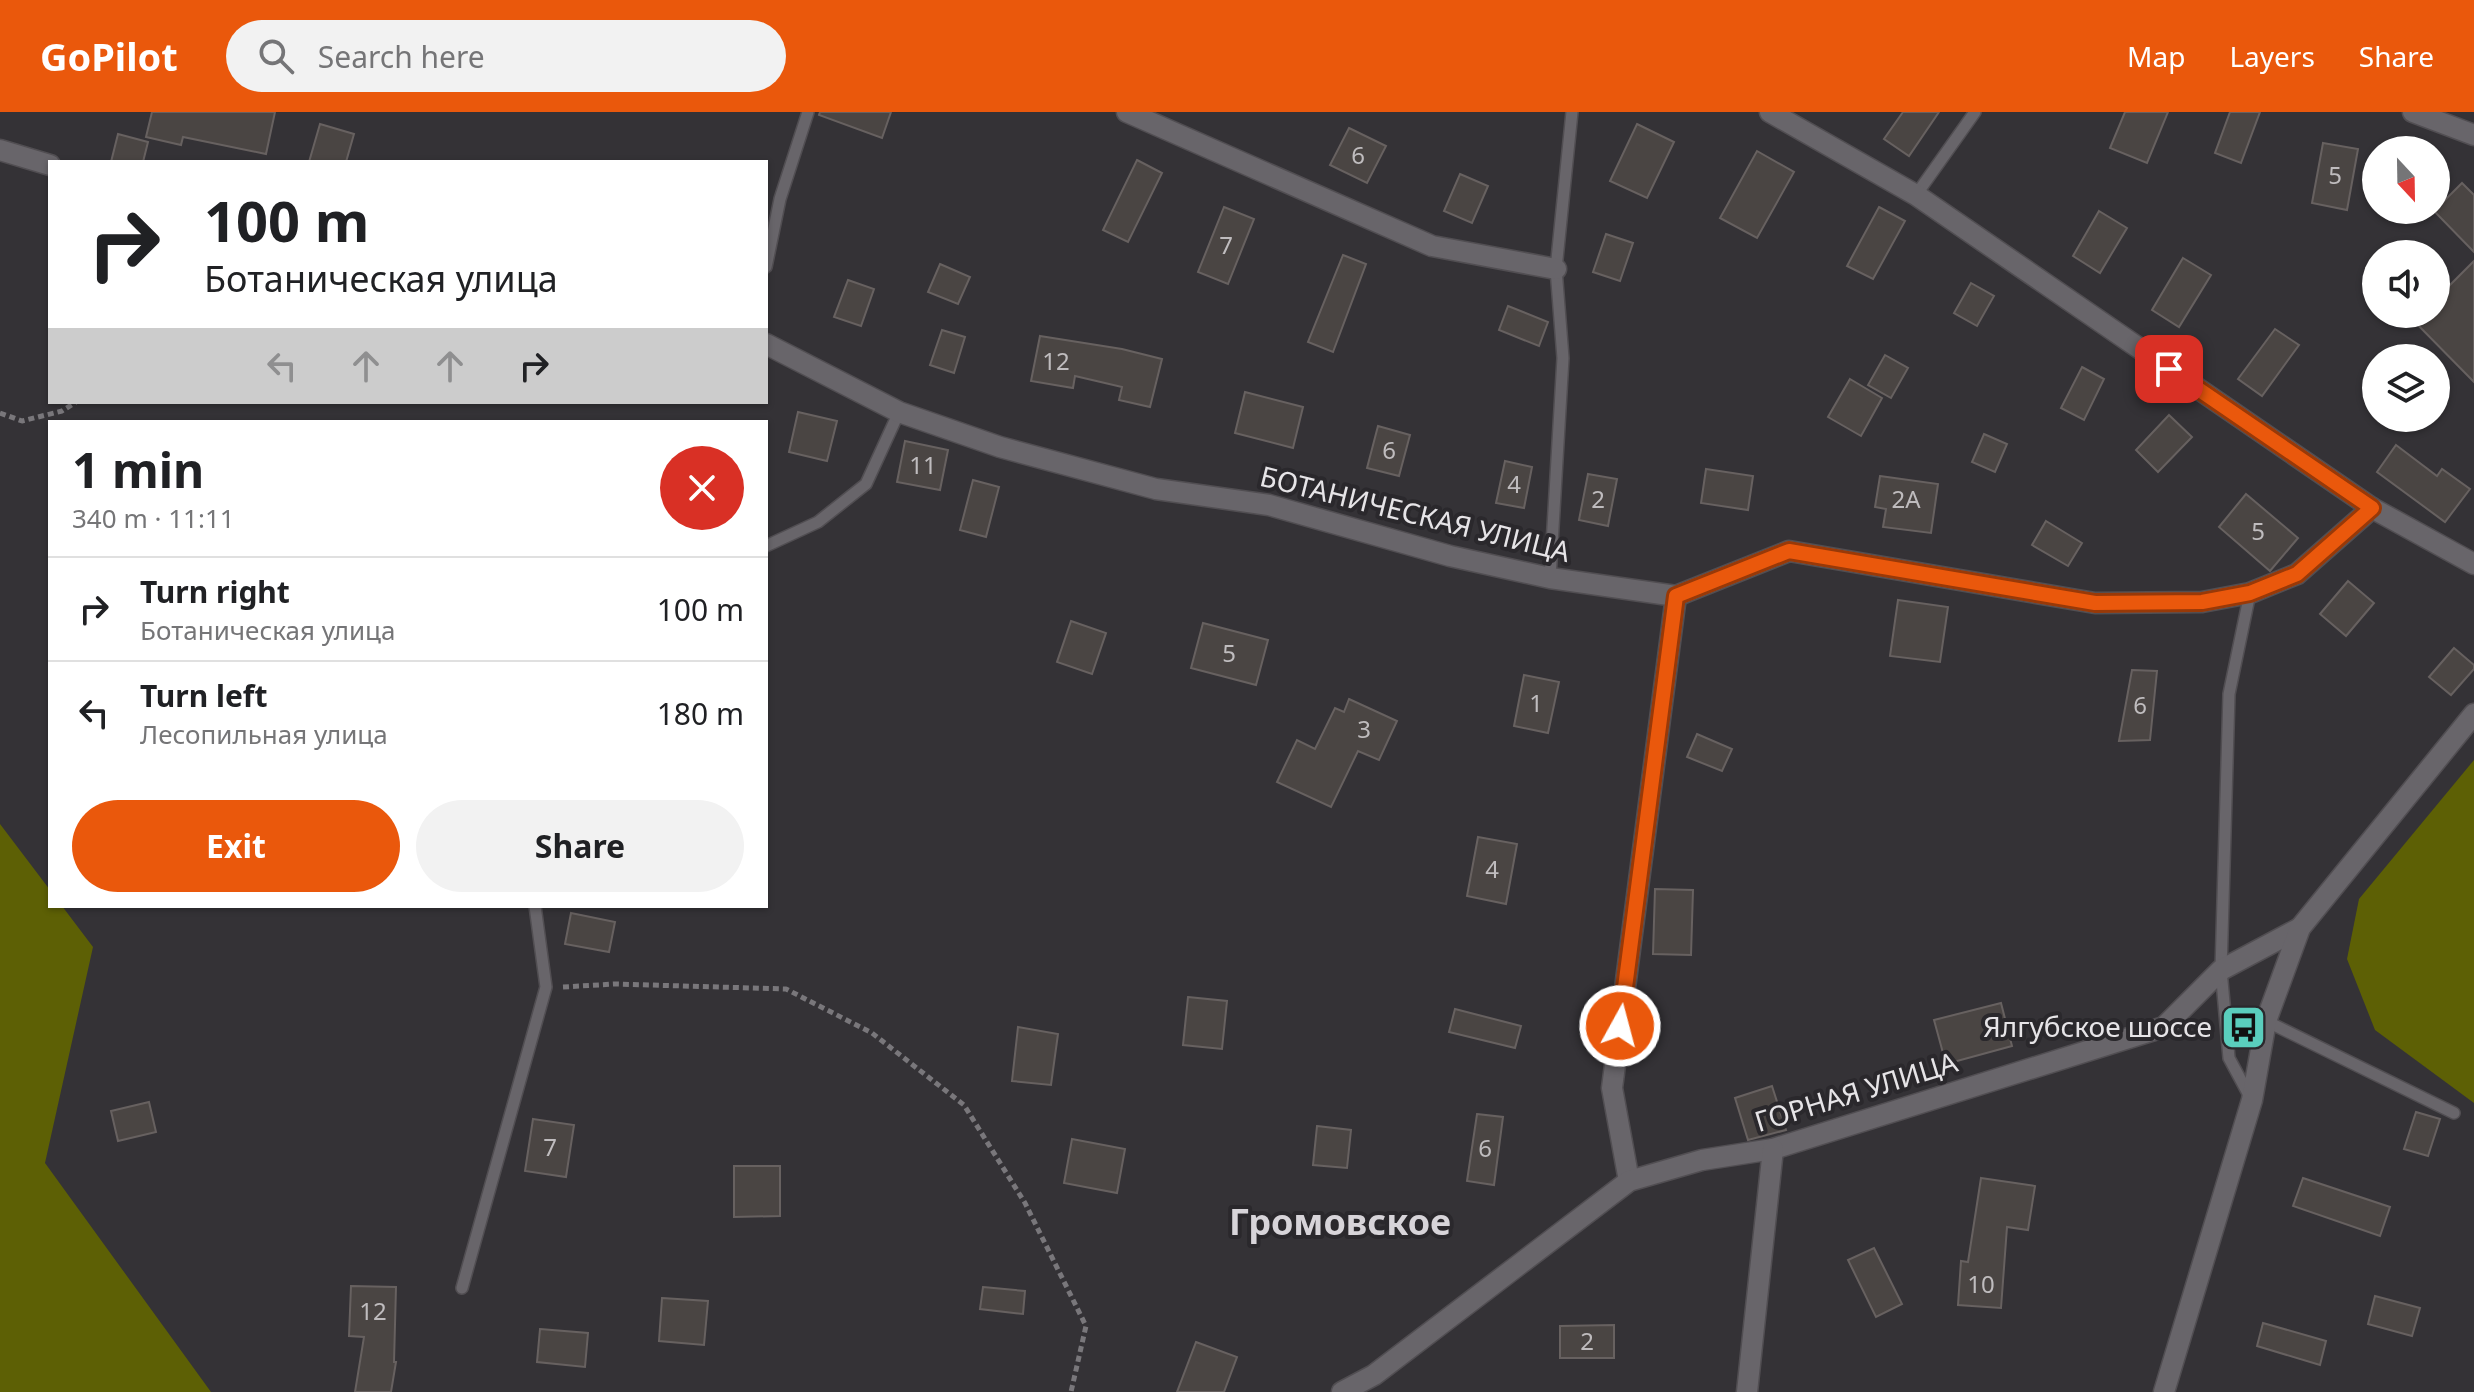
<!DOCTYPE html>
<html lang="en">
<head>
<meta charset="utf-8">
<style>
  :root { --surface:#fff; --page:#f2f2f2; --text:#202124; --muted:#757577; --line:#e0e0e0; --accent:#ea580c }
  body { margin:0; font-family:"Noto Sans",sans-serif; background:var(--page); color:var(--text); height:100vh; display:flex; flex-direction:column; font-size:30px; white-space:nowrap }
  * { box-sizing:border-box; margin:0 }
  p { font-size:26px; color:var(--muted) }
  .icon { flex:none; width:44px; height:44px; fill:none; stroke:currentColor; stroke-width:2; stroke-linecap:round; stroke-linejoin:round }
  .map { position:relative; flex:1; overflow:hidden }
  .drawer { position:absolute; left:48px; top:308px; width:720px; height:488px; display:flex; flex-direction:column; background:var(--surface); border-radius:0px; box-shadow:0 2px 6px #0004 }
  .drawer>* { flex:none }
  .hud { position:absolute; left:48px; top:48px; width:720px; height:244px; border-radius:0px; box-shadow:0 2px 6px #0004; background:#fff; color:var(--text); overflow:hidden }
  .needle { width:52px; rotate:158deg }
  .fabs { position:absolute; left:2362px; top:24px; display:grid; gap:16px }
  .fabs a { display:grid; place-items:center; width:88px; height:88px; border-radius:50%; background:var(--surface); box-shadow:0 2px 6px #0004; font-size:40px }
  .pin { position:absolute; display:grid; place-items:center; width:68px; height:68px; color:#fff; margin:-34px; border-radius:16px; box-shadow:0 4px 12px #0006 }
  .me { position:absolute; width:88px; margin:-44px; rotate:7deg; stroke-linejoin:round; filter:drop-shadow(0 0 6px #0008) }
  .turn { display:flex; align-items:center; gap:28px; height:168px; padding:0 24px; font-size:36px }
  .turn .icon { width:104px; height:104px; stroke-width:2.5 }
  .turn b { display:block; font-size:56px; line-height:68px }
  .lanes { display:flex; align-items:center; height:76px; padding:0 24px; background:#0003; justify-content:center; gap:40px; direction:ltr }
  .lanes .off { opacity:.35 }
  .round { display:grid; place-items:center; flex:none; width:84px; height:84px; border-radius:42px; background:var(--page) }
  .headline { display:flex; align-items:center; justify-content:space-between; height:136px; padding:0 24px }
  h1 { font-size:48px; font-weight:700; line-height:60px }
  .action { display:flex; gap:16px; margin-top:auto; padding:16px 24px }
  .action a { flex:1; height:92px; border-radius:48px; background:var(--accent); color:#fff; font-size:32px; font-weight:700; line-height:92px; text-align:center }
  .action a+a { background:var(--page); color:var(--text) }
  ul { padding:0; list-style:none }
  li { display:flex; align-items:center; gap:24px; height:104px; padding:0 24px; border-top:2px solid var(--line) }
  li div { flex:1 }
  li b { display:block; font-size:30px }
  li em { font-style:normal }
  header { display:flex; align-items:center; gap:48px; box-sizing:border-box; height:112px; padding:0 40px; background:var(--accent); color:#fff }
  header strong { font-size:38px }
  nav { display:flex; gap:44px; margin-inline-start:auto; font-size:28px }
  .search { width:560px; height:72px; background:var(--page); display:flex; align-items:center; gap:20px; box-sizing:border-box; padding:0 28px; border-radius:44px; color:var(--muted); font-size:30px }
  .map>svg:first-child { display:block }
  .green { fill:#5d6005 }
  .building { fill:#4a4543; stroke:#676160; stroke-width:2 }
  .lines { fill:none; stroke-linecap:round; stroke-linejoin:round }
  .service-casing { stroke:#514e52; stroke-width:14 }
  .minor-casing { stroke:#514e52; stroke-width:23 }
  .tertiary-casing { stroke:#514e52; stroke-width:23 }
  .path { stroke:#79777b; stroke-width:5; stroke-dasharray:6 4; stroke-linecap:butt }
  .service { stroke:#68656a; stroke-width:11 }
  .minor { stroke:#68656a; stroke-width:20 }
  .tertiary { stroke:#68656a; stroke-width:20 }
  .route-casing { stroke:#983908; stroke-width:20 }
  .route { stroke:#ea580c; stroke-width:14 }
  .labels { text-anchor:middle; stroke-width:8; stroke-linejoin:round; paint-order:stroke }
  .number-label { font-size:24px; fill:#bfbcbe }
  .street-label { font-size:28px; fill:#e6e4e7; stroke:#2a282c }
  .poi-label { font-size:28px; fill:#e6e4e7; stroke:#2a282c; text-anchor:end }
  .district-label { font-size:36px; font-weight:bold; fill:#d7d4d9; stroke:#2a282c }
</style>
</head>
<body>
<header>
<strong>GoPilot</strong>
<div class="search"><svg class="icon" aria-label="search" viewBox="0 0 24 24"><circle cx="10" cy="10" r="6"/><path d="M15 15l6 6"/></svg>Search here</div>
<nav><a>Map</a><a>Layers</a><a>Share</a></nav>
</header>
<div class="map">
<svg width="2474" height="1280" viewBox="0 0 2474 1280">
  <rect width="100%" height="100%" fill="#343236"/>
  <g class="green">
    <polygon points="2474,648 2474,991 2375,918 2347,847 2359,787"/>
    <polygon points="0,712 50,778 50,794 62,794 93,835 45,1051 211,1280 0,1280"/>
  </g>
  <g class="building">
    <polygon points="152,0 275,0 266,42 183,25 181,33 146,25"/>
    <polygon points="820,0 891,0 882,26 819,3"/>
    <polygon points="1903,0 1939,0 1909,44 1884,27"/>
    <polygon points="2125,0 2168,0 2147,51 2110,36"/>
    <polygon points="2230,0 2260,0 2241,51 2215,41"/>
    <polygon points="320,12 354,22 346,50 309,50"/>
    <polygon points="1637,12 1674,30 1647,86 1610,69"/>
    <polygon points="1349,16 1386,34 1367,71 1330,53"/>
    <polygon points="118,22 148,30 143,50 111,50"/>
    <polygon points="2323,31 2358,37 2347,98 2312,91"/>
    <polygon points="1757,39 1794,60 1757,126 1720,106"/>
    <polygon points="1137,48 1162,61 1128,130 1103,118"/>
    <polygon points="1460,62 1488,74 1472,111 1444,99"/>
    <polygon points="2462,71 2474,83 2474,140 2434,99"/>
    <polygon points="1224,95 1254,107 1228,172 1198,160"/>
    <polygon points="1879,95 1905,109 1873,167 1847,154"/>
    <polygon points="2099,99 2127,116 2100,161 2073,144"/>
    <polygon points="1606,122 1633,131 1620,169 1593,160"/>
    <polygon points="1343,143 1366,152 1333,240 1308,230"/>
    <polygon points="2183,146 2211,163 2179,215 2152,198"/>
    <polygon points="2474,149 2474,270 2407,202 2436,202 2436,187"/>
    <polygon points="940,152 970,165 958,192 928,180"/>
    <polygon points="848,168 874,177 861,214 834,205"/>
    <polygon points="1971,171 1994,184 1977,214 1954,201"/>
    <polygon points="1508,194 1548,210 1539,234 1499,218"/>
    <polygon points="2275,217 2299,233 2262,284 2238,267"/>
    <polygon points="942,218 965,225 954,261 930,253"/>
    <polygon points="1040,224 1122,237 1162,247 1150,295 1119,288 1122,275 1075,264 1073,276 1031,269"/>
    <polygon points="1885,243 1908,256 1891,286 1868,273"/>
    <polygon points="2082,255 2104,267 2084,308 2061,296"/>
    <polygon points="1850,267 1882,286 1861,324 1828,305"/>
    <polygon points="1245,280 1303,295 1293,336 1235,321"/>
    <polygon points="798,300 837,309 827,349 789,340"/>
    <polygon points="2169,303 2192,325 2158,360 2136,338"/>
    <polygon points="1378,314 1410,323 1399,364 1367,356"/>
    <polygon points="1984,322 2007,332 1995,360 1972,350"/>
    <polygon points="905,329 948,338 940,378 897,370"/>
    <polygon points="2396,333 2437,364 2442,357 2470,377 2445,410 2377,360"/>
    <polygon points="1505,349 1532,355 1524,396 1496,391"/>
    <polygon points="1706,357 1753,364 1748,398 1701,391"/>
    <polygon points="1588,362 1617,367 1608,414 1579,408"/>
    <polygon points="1880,364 1938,372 1931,421 1883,415 1886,397 1875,395"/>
    <polygon points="973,368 999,375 986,425 960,418"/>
    <polygon points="2246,382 2298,426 2270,459 2219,415"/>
    <polygon points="2046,409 2082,431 2068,454 2032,433"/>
    <polygon points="2348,469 2374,491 2346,524 2320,502"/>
    <polygon points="1898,488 1948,495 1940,550 1890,544"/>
    <polygon points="1071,509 1106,521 1092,562 1057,550"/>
    <polygon points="1203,511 1268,528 1256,573 1191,556"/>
    <polygon points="2454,536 2474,553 2474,557 2451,583 2429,565"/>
    <polygon points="2132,558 2157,559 2150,628 2119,629"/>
    <polygon points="1524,563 1559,570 1548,621 1514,614"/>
    <polygon points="1349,587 1397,609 1379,648 1358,639 1331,695 1277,670 1297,628 1315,637 1335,596 1344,600"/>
    <polygon points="1697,622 1732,637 1722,659 1687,645"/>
    <polygon points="1478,725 1517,732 1506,792 1467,784"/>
    <polygon points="1655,777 1693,778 1691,843 1653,842"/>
    <polygon points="571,801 615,810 609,840 565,832"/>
    <polygon points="1188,885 1227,889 1222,937 1183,933"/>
    <polygon points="2001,891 2012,934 1946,952 1934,908"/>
    <polygon points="1455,897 1521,914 1515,936 1449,920"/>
    <polygon points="1018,915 1058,922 1051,973 1012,969"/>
    <polygon points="1772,974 1786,1018 1748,1028 1735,986"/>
    <polygon points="149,990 156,1020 118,1029 111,999"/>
    <polygon points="2416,1000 2440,1007 2428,1044 2404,1037"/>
    <polygon points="1477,1002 1503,1005 1494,1073 1467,1069"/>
    <polygon points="533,1007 574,1013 566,1065 525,1059"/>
    <polygon points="1317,1014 1351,1018 1347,1056 1313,1053"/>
    <polygon points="1072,1027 1125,1037 1117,1081 1064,1071"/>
    <polygon points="734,1054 780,1054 780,1104 734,1105"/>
    <polygon points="1981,1066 2035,1074 2028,1118 2007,1115 2001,1196 1958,1193 1961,1149 1968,1150"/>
    <polygon points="2303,1066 2390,1095 2380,1124 2293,1094"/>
    <polygon points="1874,1136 1902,1192 1876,1205 1848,1148"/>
    <polygon points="351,1174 396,1175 394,1250 396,1250 391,1280 355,1280 364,1225 349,1224"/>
    <polygon points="983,1175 1025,1179 1023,1202 980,1197"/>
    <polygon points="2375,1184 2420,1196 2412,1224 2368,1212"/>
    <polygon points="662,1186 708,1189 704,1233 659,1229"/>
    <polygon points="2263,1211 2326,1229 2320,1253 2257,1234"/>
    <polygon points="1614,1213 1614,1246 1560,1246 1560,1214"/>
    <polygon points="540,1217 588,1221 585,1255 537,1250"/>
    <polygon points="1196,1230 1237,1245 1224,1280 1177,1280"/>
  </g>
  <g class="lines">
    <defs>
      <g id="service">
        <polyline points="1916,83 1975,0"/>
        <polyline points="766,155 780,87 808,0"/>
        <polyline points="766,434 818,410 866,372 899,300"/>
        <polyline points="1550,466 1563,246 1556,157 1572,0"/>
        <polyline points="2250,481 2229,582 2221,858 2229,946 2250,985"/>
        <polyline points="2266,909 2454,1001"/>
        <polyline points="462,1176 546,875 535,794"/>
      </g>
      <g id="minor">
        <polyline points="1127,0 1432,134 1556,157"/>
        <polyline points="1770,0 1916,83 2372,396 2474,452"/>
        <polyline points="2413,0 2474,23"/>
        <polyline points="0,38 50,53"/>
        <polyline points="766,232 899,300 1000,335 1156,377 1269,393 1450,444 1550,466 1676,484 1789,439 2095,491 2202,490 2250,481 2297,462 2372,396"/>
        <polyline points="1629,1069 1612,976 1676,484"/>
        <polyline points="1342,1280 1374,1263 1629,1069 1702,1048 1773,1037 2164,915 2221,858 2300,816"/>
        <polyline points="1747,1280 1773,1037"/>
      </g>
      <polyline id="tertiary" points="2164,1280 2252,988 2266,909 2300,816 2474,602"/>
    </defs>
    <use href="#service" class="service-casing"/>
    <use href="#minor" class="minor-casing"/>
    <use href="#tertiary" class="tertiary-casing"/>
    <g class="path">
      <polyline points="0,301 22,309 62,299 76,290"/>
      <polyline points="563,875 615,872 786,877 872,921 964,993 1025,1091 1086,1214 1071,1280"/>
    </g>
    <use href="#service" class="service"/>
    <use href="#minor" class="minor"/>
    <use href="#tertiary" class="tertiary"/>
  </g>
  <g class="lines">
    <defs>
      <polyline id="route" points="1620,914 1676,484 1789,439 2095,491 2202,490 2250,481 2297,462 2372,396 2169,257"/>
    </defs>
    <use href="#route" class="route-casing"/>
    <use href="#route" class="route"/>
  </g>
  <defs>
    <symbol id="bus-square" viewBox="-11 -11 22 22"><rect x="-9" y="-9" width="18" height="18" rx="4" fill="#5acebd" stroke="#2a282c"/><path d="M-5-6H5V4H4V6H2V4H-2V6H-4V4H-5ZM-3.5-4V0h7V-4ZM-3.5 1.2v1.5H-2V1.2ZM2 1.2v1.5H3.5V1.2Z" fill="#111"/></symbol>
  </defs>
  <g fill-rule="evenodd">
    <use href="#bus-square" x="2218" y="890" width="51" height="51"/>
  </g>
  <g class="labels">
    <g class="number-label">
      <text x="1358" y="52">6</text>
      <text x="2335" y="72">5</text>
      <text x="1226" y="142">7</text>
      <text x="1056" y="258">12</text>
      <text x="1389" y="347">6</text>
      <text x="923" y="362">11</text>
      <text x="1514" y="381">4</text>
      <text x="1598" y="396">2</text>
      <text x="1906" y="396">2А</text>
      <text x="2258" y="428">5</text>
      <text x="1229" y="550">5</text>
      <text x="1536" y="600">1</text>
      <text x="2140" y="602">6</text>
      <text x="1364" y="626">3</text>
      <text x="1492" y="766">4</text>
      <text x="550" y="1044">7</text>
      <text x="1485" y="1045">6</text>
      <text x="1981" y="1181">10</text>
      <text x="373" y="1208">12</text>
      <text x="1587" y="1238">2</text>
    </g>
    <g class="street-label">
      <text transform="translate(1415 402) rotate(14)" y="10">БОТАНИЧЕСКАЯ УЛИЦА</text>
      <text transform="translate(1856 980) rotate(-17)" y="10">ГОРНАЯ УЛИЦА</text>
    </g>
    <g class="poi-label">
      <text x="2212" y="925">Ялгубское шоссе</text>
    </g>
    <g class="district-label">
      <text x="1340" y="1123">Громовское</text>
    </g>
  </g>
</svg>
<div class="fabs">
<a><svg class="needle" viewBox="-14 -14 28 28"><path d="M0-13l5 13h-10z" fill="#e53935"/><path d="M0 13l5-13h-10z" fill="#757577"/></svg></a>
<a><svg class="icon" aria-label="sound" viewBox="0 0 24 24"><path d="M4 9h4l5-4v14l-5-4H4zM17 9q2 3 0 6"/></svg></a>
<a><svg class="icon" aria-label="layers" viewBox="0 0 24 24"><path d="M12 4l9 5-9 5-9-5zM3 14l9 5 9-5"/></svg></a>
</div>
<div class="pin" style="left:2169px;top:257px;background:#d93025"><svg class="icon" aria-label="arrive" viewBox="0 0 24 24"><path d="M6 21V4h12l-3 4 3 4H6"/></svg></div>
<svg class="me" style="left:1620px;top:914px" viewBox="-20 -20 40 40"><circle r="17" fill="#ea580c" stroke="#fff" stroke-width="3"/><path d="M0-11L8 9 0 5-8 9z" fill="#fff"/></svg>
<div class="hud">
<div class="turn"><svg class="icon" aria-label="right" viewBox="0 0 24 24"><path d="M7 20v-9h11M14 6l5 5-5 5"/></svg><div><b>100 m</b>Ботаническая улица</div></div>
<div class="lanes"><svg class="icon off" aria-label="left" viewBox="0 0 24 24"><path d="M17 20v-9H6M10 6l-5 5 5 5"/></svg><svg class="icon off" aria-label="ahead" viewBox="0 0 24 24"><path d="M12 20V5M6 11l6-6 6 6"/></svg><svg class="icon off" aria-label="ahead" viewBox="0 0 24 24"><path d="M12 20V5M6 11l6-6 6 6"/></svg><svg class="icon" aria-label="right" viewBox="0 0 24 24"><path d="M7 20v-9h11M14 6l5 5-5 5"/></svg></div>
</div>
<section class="drawer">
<div class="headline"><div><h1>1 min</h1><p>340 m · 11:11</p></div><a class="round" style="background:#d93025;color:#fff"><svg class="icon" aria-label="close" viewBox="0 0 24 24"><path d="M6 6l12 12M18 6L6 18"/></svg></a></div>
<ul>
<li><svg class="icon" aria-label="right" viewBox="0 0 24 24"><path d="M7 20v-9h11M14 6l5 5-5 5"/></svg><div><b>Turn right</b><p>Ботаническая улица</p></div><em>100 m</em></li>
<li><svg class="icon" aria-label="left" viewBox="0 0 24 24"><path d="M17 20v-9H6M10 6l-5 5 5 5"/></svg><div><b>Turn left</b><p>Лесопильная улица</p></div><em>180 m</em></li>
</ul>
<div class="action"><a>Exit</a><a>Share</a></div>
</section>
</div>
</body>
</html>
